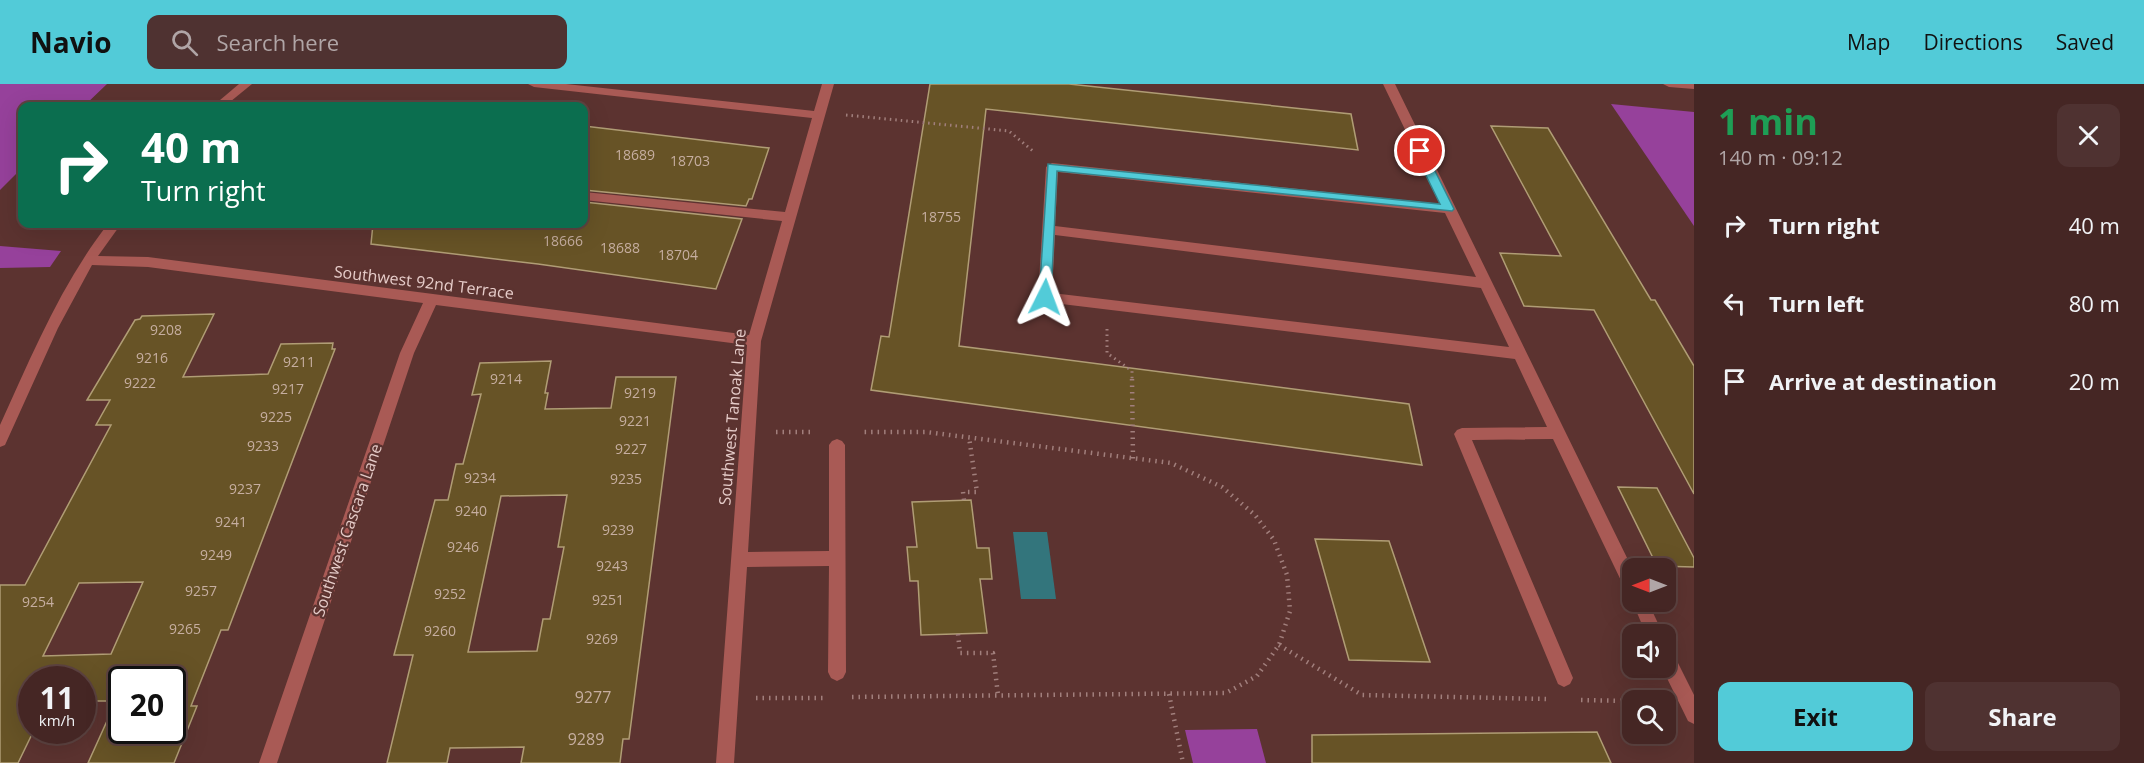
<!DOCTYPE html>
<html lang="en">
<head>
<meta charset="utf-8">
<style>
  :root { --surface:#452624; --page:#4f3231; --text:#f1f3f6; --muted:#b0a5a6; --line:#5d4341; --accent:#52cbd8 }
  body { margin:0; font-family:"Open Sans",sans-serif; background:var(--page); color:var(--text); height:100vh; display:flex; flex-direction:column; font-size:22px; white-space:nowrap }
  * { box-sizing:border-box; margin:0 }
  p { font-size:20px; color:var(--muted) }
  .icon { flex:none; width:33px; height:33px; fill:none; stroke:currentColor; stroke-width:2; stroke-linecap:round; stroke-linejoin:round }
  .map { position:relative; flex:1; overflow:hidden }
  .panel { display:flex; flex-direction:column; background:var(--surface); width:450px }
  .panel>* { flex:none }
  .hud { position:absolute; left:18px; top:18px; width:570px; height:126px; border-radius:12px; box-shadow:0 6px 24px #0002,0 0 0 2px var(--line); background:#0b6e4f; color:#fff; overflow:hidden }
  .needle { width:39px; rotate:270deg }
  .buttons { position:absolute; left:1622px; top:474px; display:grid; gap:12px }
  .buttons a { display:grid; place-items:center; width:54px; height:54px; border-radius:12px; background:var(--surface); box-shadow:0 6px 24px #0002,0 0 0 2px var(--line); font-size:30px }
  .speed { position:absolute; left:18px; top:582px; display:flex; gap:12px; font-size:30px; font-weight:700; text-align:center }
  .speed>* { display:grid; place-content:center; width:78px; height:78px; border-radius:50%; background:var(--surface); box-shadow:0 6px 24px #0002,0 0 0 2px var(--line); line-height:1 }
  .speed small { font-size:15px; font-weight:400 }
  .speed .limit { border:3px solid #111; border-radius:9px; background:#fff; color:#111 }
  .pin { position:absolute; display:grid; place-items:center; width:51px; height:51px; color:#fff; margin:-26px; border:3px solid #fff; border-radius:50%; box-shadow:0 2px 6px #0007 }
  .me { position:absolute; width:66px; margin:-33px; rotate:3deg; stroke-linejoin:round; filter:drop-shadow(0 0 4px #0008) }
  .turn { display:flex; align-items:center; gap:21px; height:126px; padding:0 24px; font-size:27px }
  .turn .icon { width:78px; height:78px; stroke-width:2.5 }
  .turn b { display:block; font-size:42px; line-height:51px }
  .round { display:grid; place-items:center; flex:none; width:63px; height:63px; border-radius:12px; background:var(--page) }
  .overview { display:flex; align-items:center; justify-content:space-between; height:102px; padding:0 24px }
  h1 { font-size:36px; font-weight:700; line-height:45px; color:#1e9e55 }
  .button { display:flex; gap:12px; margin-top:auto; padding:12px 24px }
  .button a { flex:1; height:69px; border-radius:12px; background:var(--accent); color:#111; font-size:24px; font-weight:700; line-height:69px; text-align:center }
  .button a+a { background:var(--page); color:var(--text) }
  ul { padding:0; list-style:none }
  li { display:flex; align-items:center; gap:18px; height:78px; padding:0 24px }
  li div { flex:1 }
  li b { display:block; font-size:22px }
  li em { font-style:normal }
  header { display:flex; align-items:center; gap:36px; box-sizing:border-box; height:84px; padding:0 30px; background:var(--accent); color:#111 }
  header strong { font-size:28px }
  nav { display:flex; gap:33px; margin-inline-start:auto; font-size:21px }
  .search { width:420px; height:54px; background:var(--page); display:flex; align-items:center; gap:15px; box-sizing:border-box; padding:0 21px; border-radius:12px; color:var(--muted); font-size:22px }
  main { display:flex; flex:1; min-height:0 }
  .map>svg:first-child { display:block }
  .green { fill:#96419b }
  .water { fill:#33757c }
  .building { fill:#675326; stroke:#b09d75; stroke-width:1.5; fill-rule:evenodd }
  .lines { fill:none; stroke-linecap:round; stroke-linejoin:round }
  .path-far1 { stroke:#a17f7c; stroke-width:3; stroke-dasharray:1.5 4; stroke-linecap:butt }
  .path { stroke:#a17f7c; stroke-width:4.5; stroke-dasharray:1.5 5; stroke-linecap:butt }
  .minor { fill:#a95a55; fill-rule:evenodd }
  .route { fill:#52cbd8; stroke:#35848c; stroke-width:1.5 }
  .labels { text-anchor:middle; stroke-width:4.5; stroke-linejoin:round; paint-order:stroke }
  .number-label { font-size:14px; fill:#c6aea0 }
  .street-label { font-size:16px; fill:#e6ccc9; stroke:#5c3330 }
  .near-number-label { font-size:16px; fill:#c6aea0 }
</style>
</head>
<body>
<header>
<strong>Navio</strong>
<div class="search"><svg class="icon" aria-label="search" viewBox="0 0 24 24"><circle cx="10" cy="10" r="6"/><path d="M15 15l6 6"/></svg>Search here</div>
<nav><a>Map</a><a>Directions</a><a>Saved</a></nav>
</header>
<main>
<div class="map">
<svg width="1694" height="679" viewBox="0 0 1694 679">
  <rect width="100%" height="100%" fill="#5c3330"/>
  <g class="green">
    <polygon points="0,0 107,0 84,22 22,22 22,84 0,106"/>
    <polygon points="1611,20 1694,28 1694,142"/>
    <polygon points="0,162 61,167 50,183 0,184"/>
    <polygon points="1257,645 1266,679 1193,679 1185,646"/>
  </g>
  <polygon class="water" points="1013,448 1047,448 1056,515 1021,515"/>
  <g class="building">
    <polygon points="930,0 1069,0 1351,30 1358,66 986,25 959,262 1409,320 1422,381 871,306 881,252 889,253"/>
    <polygon points="584,42 769,64 752,115 749,115 746,122 584,106"/>
    <polygon points="1491,42 1548,44 1651,216 1655,216 1694,282 1694,410 1594,226 1524,222 1500,169 1561,172"/>
    <polygon points="584,118 742,135 716,205 538,180 371,160 373,140 584,140"/>
    <path d="M214 230 183 293 268 290 281 260 333 259 332 265H335L228 546H221L191 622H197L174 679H88L116 617H82V596H32V646H34L18 679H0V501H25L111 341H96L110 316H87L135 236 140 235 142 232ZM143 498 111 570 43 572 79 499ZM122 596H172V646H122Z"/>
    <path d="M551 277 545 309H548L545 325 611 324 616 293H676L629 655H623L620 679H521L524 663 450 664 447 679H387L413 571H394L435 416H448L456 380H463L481 310 472 311 480 279ZM567 411 558 463H564L550 535H543L537 567 468 568 501 412Z"/>
    <polygon points="1618,403 1657,404 1694,474 1694,483 1657,482"/>
    <polygon points="971,416 977,464 989,464 992,495 980,495 987,549 921,551 918,497 910,497 907,463 917,463 912,418"/>
    <polygon points="1315,455 1389,457 1430,578 1349,576"/>
    <polygon points="1597,648 1611,679 1312,679 1312,651"/>
  </g>
  <g class="lines">
    <g class="path-far1">
      <polyline points="846,31 1009,47 1034,68"/>
      <polyline points="1107,245 1107,269 1132,287 1132,297"/>
    </g>
    <g class="path">
      <polyline points="1132,295 1133,375"/>
      <polyline points="776,348 813,348"/>
      <polyline points="964,416 963,408 977,408 969,353"/>
      <polyline points="958,550 960,569 993,569 998,611"/>
      <polyline points="1279,561 1362,611 1546,615"/>
      <polyline points="1169,610 1183,679"/>
      <polyline points="852,613 1226,609 1257,592 1279,561 1290,527 1287,491 1274,456 1255,431 1222,403 1171,379 926,348 860,348"/>
      <polyline points="756,614 824,614"/>
      <polyline points="1581,616 1632,617"/>
    </g>
    <g class="minor">
      <polygon points="239,0 252,0 225,22 213,22"/>
      <path d="M528 0H566L814 27 822 0H834L761 257 748 468 829 467V361L832 357 837 355 842 357 845 361 846 588 843 594 837 597 831 594 828 588 829 482 747 483 734 679H716L747 261 436 221 414 269 277 679H259L400 269 423 219 148 183 92 181 58 244 5 361 0 363V341C32 271 61 200 108 140H121L98 172 148 173 749 251 782 137 584 116V108L785 128 812 34 534 3Z"/>
      <path d="M1383 0H1395L1632 484V510L1626 507 1553 355 1472 356 1573 594 1570 600 1564 603 1558 600 1454 350 1457 346 1462 344 1547 343 1515 275 1045 218 1038 213 1046 83 1052 79 1441 120ZM1058 88 1445 129 1476 193 1055 142ZM1055 151 1481 204 1509 263 1052 209Z"/>
      <polygon points="1663,0 1694,0 1694,5 1669,3"/>
      <polygon points="1632,517 1648,518 1663,550 1646,550"/>
      <polygon points="1665,563 1671,565 1694,611 1694,640 1688,637 1662,584 1665,584"/>
    </g>
  </g>
  <polygon class="route" points="1420,63 1425,67 1454,125 1452,127 1057,87 1051,213 1045,218 1039,213 1048,80 1440,120 1414,67"/>
  <g class="labels">
    <g class="number-label">
      <text x="635" y="76">18689</text>
      <text x="690" y="82">18703</text>
      <text x="941" y="138">18755</text>
      <text x="563" y="162">18666</text>
      <text x="620" y="169">18688</text>
      <text x="678" y="176">18704</text>
      <text x="166" y="251">9208</text>
      <text x="152" y="279">9216</text>
      <text x="299" y="283">9211</text>
      <text x="506" y="300">9214</text>
      <text x="140" y="304">9222</text>
      <text x="288" y="310">9217</text>
      <text x="640" y="314">9219</text>
      <text x="276" y="338">9225</text>
      <text x="635" y="342">9221</text>
      <text x="263" y="367">9233</text>
      <text x="631" y="370">9227</text>
      <text x="480" y="399">9234</text>
      <text x="626" y="400">9235</text>
      <text x="245" y="410">9237</text>
      <text x="471" y="432">9240</text>
      <text x="231" y="443">9241</text>
      <text x="618" y="451">9239</text>
      <text x="463" y="468">9246</text>
      <text x="216" y="476">9249</text>
      <text x="612" y="487">9243</text>
      <text x="201" y="512">9257</text>
      <text x="450" y="515">9252</text>
      <text x="608" y="521">9251</text>
      <text x="38" y="523">9254</text>
      <text x="185" y="550">9265</text>
      <text x="440" y="552">9260</text>
      <text x="602" y="560">9269</text>
    </g>
    <g class="street-label">
      <text transform="translate(424 198) rotate(7)" y="6">Southwest 92nd Terrace</text>
      <text transform="translate(732 333) rotate(-85)" y="6">Southwest Tanoak Lane</text>
      <text transform="translate(347 446) rotate(-71)" y="6">Southwest Cascara Lane</text>
    </g>
    <g class="near-number-label">
      <text x="593" y="619">9277</text>
      <text x="586" y="661">9289</text>
    </g>
  </g>
</svg>
<div class="buttons">
<a><svg class="needle" viewBox="-14 -14 28 28"><path d="M0-13l5 13h-10z" fill="#e53935"/><path d="M0 13l5-13h-10z" fill="#b0a5a6"/></svg></a>
<a><svg class="icon" aria-label="sound" viewBox="0 0 24 24"><path d="M4 9h4l5-4v14l-5-4H4zM17 9q2 3 0 6"/></svg></a>
<a><svg class="icon" aria-label="search" viewBox="0 0 24 24"><circle cx="10" cy="10" r="6"/><path d="M15 15l6 6"/></svg></a>
</div>
<div class="speed"><div>11<small>km/h</small></div><div class="limit">20</div></div>
<div class="pin" style="left:1420px;top:67px;background:#d93025"><svg class="icon" aria-label="arrive" viewBox="0 0 24 24"><path d="M6 21V4h12l-3 4 3 4H6"/></svg></div>
<svg class="me" style="left:1045px;top:213px" viewBox="-20 -20 40 40"><path d="M0-17L14 15 0 8-14 15z" fill="#52cbd8" stroke="#fff" stroke-width="4"/></svg>
<div class="hud">
<div class="turn"><svg class="icon" aria-label="right" viewBox="0 0 24 24"><path d="M7 20v-9h11M14 6l5 5-5 5"/></svg><div><b>40 m</b>Turn right</div></div>
</div>
</div>
<section class="panel">
<div class="overview"><div><h1>1 min</h1><p>140 m · 09:12</p></div><a class="round"><svg class="icon" aria-label="close" viewBox="0 0 24 24"><path d="M6 6l12 12M18 6L6 18"/></svg></a></div>
<ul>
<li><svg class="icon" aria-label="right" viewBox="0 0 24 24"><path d="M7 20v-9h11M14 6l5 5-5 5"/></svg><div><b>Turn right</b></div><em>40 m</em></li>
<li><svg class="icon" aria-label="left" viewBox="0 0 24 24"><path d="M17 20v-9H6M10 6l-5 5 5 5"/></svg><div><b>Turn left</b></div><em>80 m</em></li>
<li><svg class="icon" aria-label="arrive" viewBox="0 0 24 24"><path d="M6 21V4h12l-3 4 3 4H6"/></svg><div><b>Arrive at destination</b></div><em>20 m</em></li>
</ul>
<div class="button"><a>Exit</a><a>Share</a></div>
</section>
</main>
</body>
</html>
